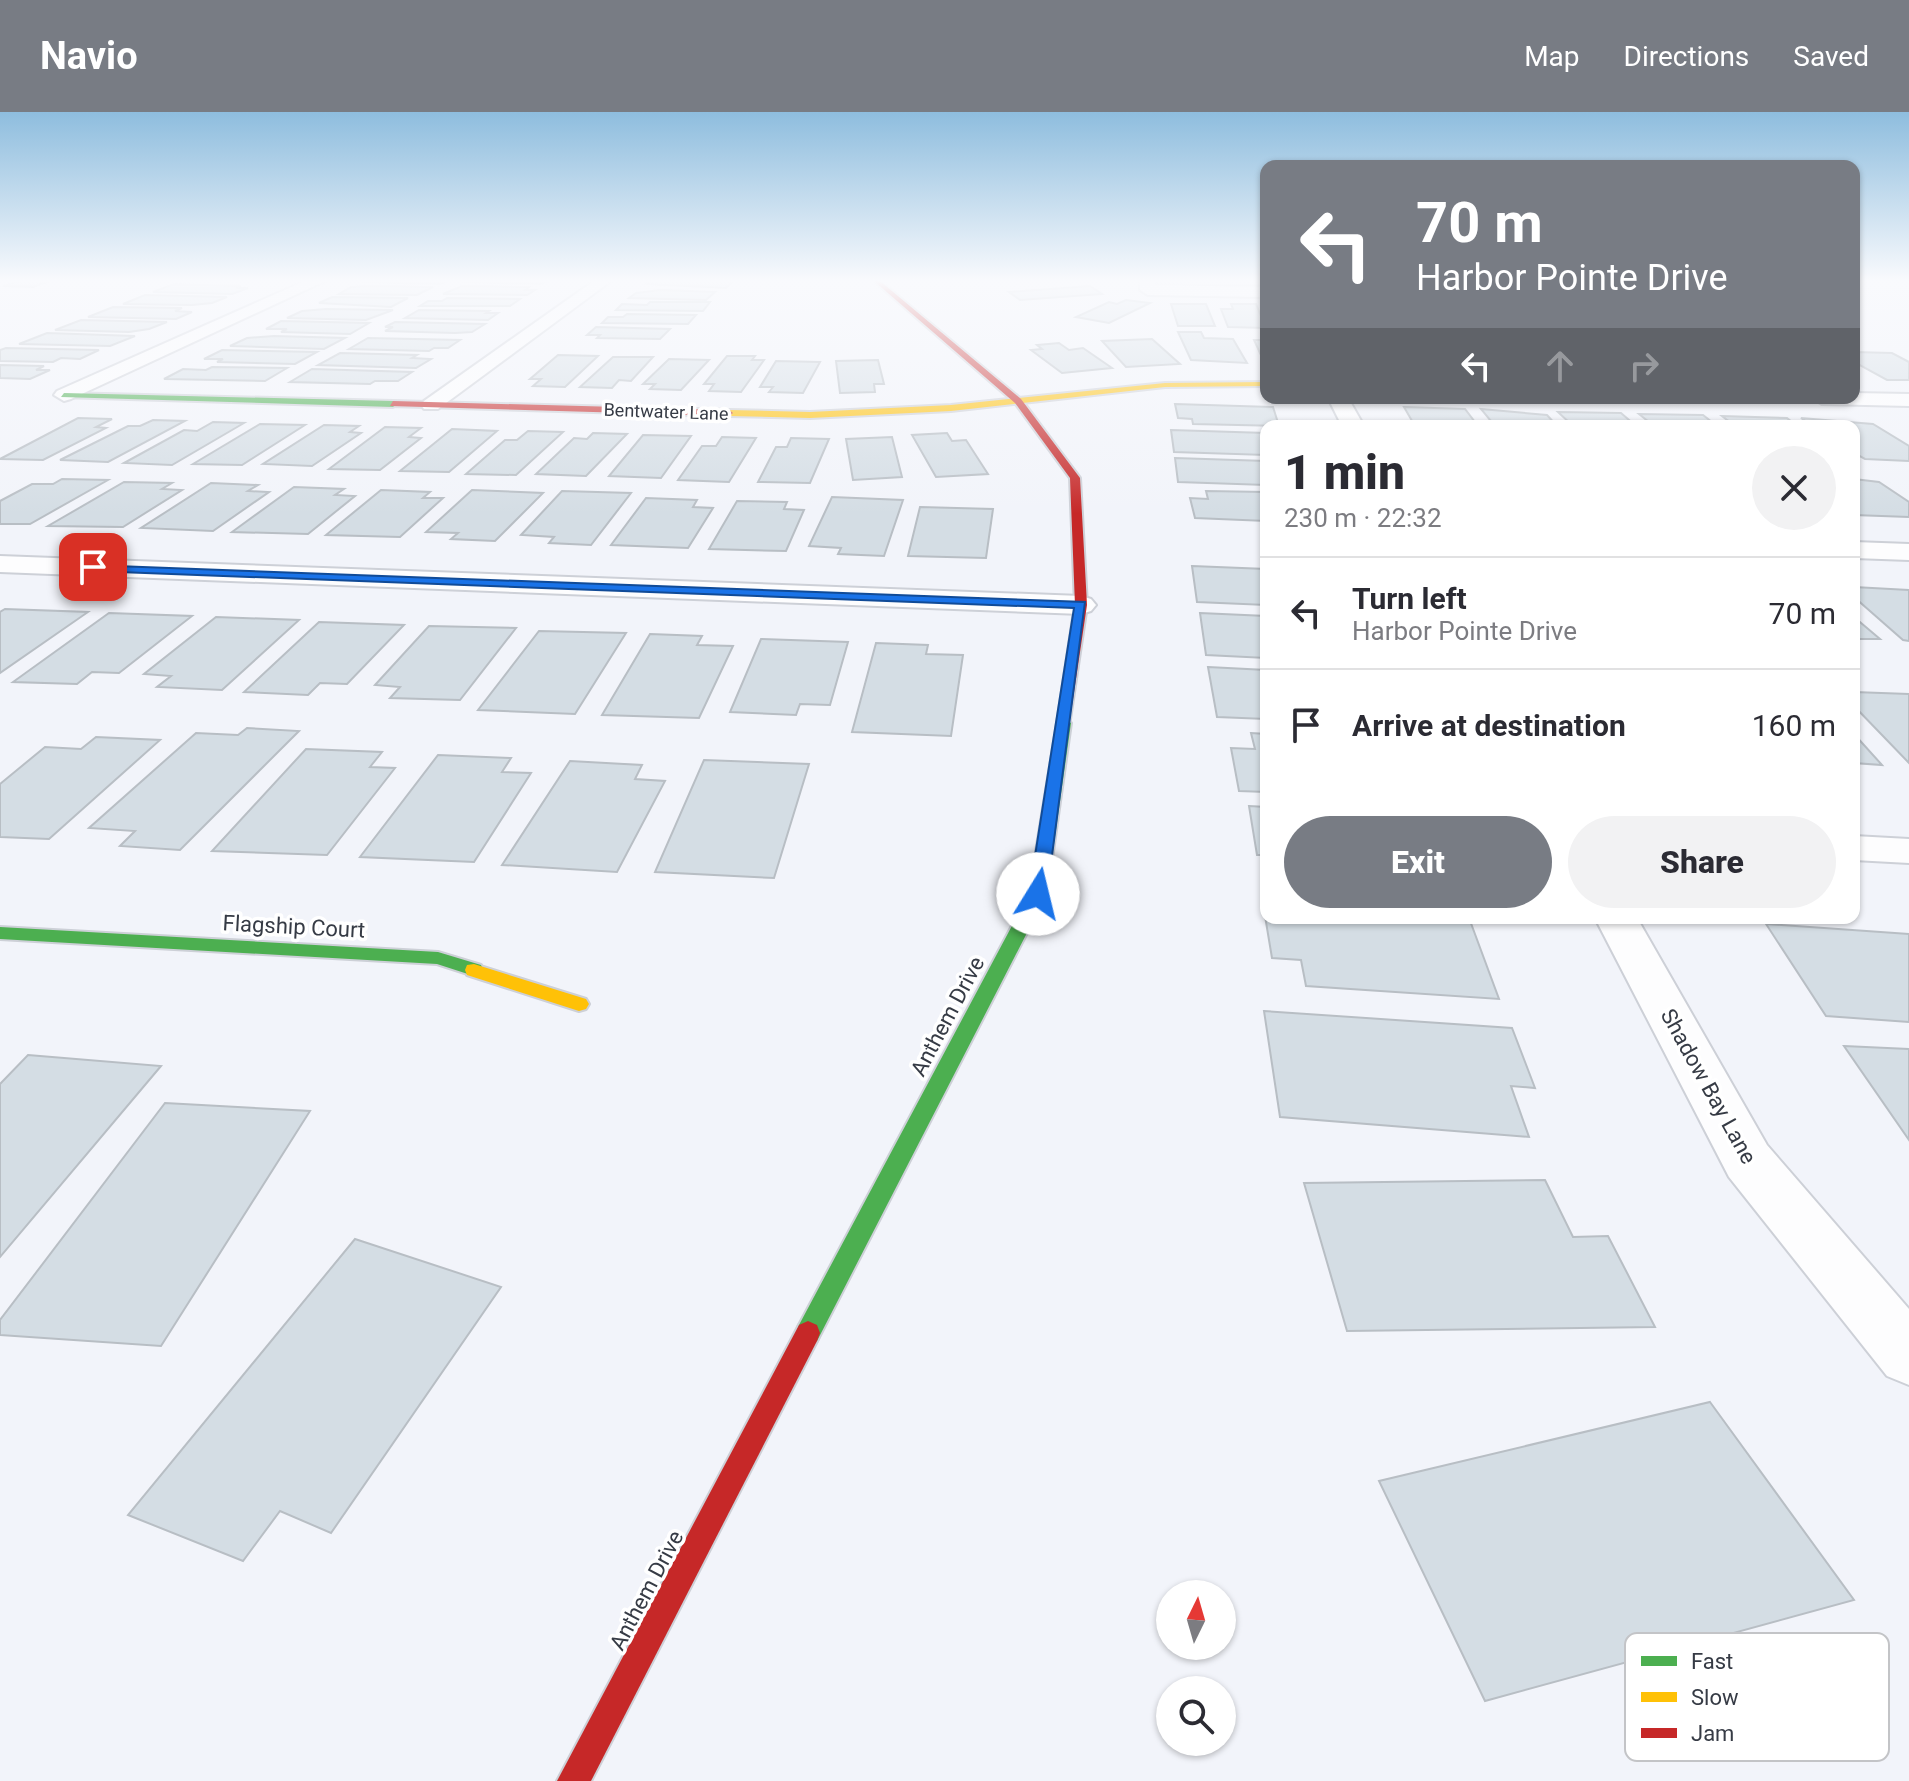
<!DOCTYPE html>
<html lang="en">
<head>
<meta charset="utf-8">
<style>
  :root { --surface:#fff; --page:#f2f2f3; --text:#2b2b33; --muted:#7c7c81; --line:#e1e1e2; --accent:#787c84 }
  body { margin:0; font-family:Roboto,sans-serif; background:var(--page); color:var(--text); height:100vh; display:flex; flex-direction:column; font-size:30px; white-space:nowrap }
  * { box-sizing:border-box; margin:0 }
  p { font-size:26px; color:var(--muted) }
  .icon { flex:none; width:44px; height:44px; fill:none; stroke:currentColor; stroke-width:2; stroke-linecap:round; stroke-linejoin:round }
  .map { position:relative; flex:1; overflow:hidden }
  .side { position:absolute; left:1260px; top:308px; width:600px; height:504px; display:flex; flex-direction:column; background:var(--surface); border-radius:16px; box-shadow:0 2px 6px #0004 }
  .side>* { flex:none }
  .guide { position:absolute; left:1260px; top:48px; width:600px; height:244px; border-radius:16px; box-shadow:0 2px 6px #0004; background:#787c84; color:#fff; overflow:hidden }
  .needle { width:52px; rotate:5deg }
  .controls { position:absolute; left:1156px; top:1468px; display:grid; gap:16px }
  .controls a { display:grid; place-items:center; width:80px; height:80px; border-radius:50%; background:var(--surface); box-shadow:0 2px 6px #0004; font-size:40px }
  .pin { position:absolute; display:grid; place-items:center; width:68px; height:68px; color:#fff; margin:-34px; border-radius:16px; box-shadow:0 4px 12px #0006 }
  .me { position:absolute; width:88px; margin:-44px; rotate:9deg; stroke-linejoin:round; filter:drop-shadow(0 0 6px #0008) }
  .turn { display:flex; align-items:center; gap:28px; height:168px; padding:0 24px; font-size:36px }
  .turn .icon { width:104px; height:104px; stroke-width:2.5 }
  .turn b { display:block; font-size:56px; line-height:68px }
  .lanes { display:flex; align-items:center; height:76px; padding:0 24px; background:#0003; justify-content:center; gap:40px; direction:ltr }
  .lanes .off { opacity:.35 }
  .round { display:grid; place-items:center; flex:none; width:84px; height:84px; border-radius:42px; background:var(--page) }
  .head { display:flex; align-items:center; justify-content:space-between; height:136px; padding:0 24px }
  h1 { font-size:48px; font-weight:800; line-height:60px }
  .cta { display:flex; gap:16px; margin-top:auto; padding:16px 24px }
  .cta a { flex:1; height:92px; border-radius:48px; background:var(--accent); color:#fff; font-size:32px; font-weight:800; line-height:92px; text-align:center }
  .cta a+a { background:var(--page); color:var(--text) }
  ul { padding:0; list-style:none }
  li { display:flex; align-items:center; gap:24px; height:112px; padding:0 24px; border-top:2px solid var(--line) }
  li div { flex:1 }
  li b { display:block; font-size:30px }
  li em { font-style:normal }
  header { display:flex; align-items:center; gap:48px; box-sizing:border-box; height:112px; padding:0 40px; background:var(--accent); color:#fff }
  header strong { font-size:38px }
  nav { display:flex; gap:44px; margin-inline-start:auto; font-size:28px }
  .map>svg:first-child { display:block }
  .building { fill:#d4dde4; stroke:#b8bec4; stroke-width:2 }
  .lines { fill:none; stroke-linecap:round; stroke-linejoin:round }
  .street-casing { stroke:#cdd0d7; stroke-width:4 }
  .fast-casing { stroke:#cdd0d7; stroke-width:4 }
  .slow-casing { stroke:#cdd0d7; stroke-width:4 }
  .jam-casing { stroke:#cdd0d7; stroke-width:4 }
  .street { fill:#fdfdfe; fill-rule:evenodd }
  .fast { fill:#4caf50; fill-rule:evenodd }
  .slow { fill:#ffc107; fill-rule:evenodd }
  .jam { fill:#c62828; fill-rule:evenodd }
  .route { fill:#1a73e8; stroke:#114b97; stroke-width:2 }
  .labels { text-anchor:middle; stroke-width:7; stroke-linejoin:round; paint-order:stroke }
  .far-street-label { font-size:18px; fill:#363b45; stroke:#fff }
  .street-label { font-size:22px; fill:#363b45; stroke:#fff }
  .key { fill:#fff; stroke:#c3c4c7; stroke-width:2 }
  .key-label { font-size:22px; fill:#363b45 }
</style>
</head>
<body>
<header>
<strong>Navio</strong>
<nav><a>Map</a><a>Directions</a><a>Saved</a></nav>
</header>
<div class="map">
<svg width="1909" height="1669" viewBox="0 0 1909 1669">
  <rect width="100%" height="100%" fill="#f2f4fa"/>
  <g class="building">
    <polygon points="19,169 49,169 33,175 3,174"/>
    <polygon points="366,169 446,169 440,172 362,170"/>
    <polygon points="466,169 547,169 541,172 463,170"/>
    <polygon points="650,169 733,169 726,176 646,172"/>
    <polygon points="174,172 241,174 236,176 248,176 232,182 153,180"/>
    <polygon points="371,174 433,175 417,183 339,182 351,175"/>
    <polygon points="462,174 529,175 525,178 535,178 527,183 443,182"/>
    <polygon points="1090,174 1102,182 1020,188 1009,180"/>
    <polygon points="660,178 715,180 706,188 629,186 636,181"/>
    <polygon points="145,183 227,185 212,191 192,193 123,192"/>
    <polygon points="332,185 408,186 391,195 319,191"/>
    <polygon points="447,186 520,187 510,194 420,194 428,189 442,189"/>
    <polygon points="1126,188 1150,191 1109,211 1076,205 1109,190 1117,192"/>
    <polygon points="650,190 710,190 703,199 616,198 622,192 647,193"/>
    <polygon points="1171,192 1206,192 1215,214 1178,214"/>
    <polygon points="1231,192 1256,192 1266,216 1228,215 1221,197 1233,197"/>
    <polygon points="113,195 182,196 175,199 192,200 176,207 88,205"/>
    <polygon points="326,197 393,198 366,208 287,206 302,199"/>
    <polygon points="419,198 489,199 486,201 498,201 488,208 405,206"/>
    <polygon points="627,202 696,203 688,212 602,211 608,205 623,205"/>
    <polygon points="81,208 167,210 149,217 129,220 55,218"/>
    <polygon points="281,209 369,211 350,222 281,220 287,217 266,217"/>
    <polygon points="395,210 485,212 472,220 455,221 385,219 393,215 385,215"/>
    <polygon points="596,215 670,217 660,227 597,226 600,223 587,223"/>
    <polygon points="1178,220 1201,220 1204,226 1233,227 1247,251 1191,248"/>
    <polygon points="47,221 135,224 110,234 19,232"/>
    <polygon points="274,224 345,226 324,237 230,234 247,226"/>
    <polygon points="368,226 460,228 448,236 434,236 429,239 349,237"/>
    <polygon points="1152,227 1180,252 1126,255 1102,229"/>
    <polygon points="1254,228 1266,228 1266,252 1265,252"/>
    <polygon points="1059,231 1069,238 1083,236 1112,256 1062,261 1031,238 1042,237 1037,233"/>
    <polygon points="6,236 99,238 80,247 61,246 53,250 0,249 0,238"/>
    <polygon points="222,238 317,240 295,252 217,250 223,247 204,247"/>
    <polygon points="1854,240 1892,241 1909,250 1909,268 1887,268 1854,250"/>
    <polygon points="340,241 417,243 412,246 431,247 416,256 318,253"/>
    <polygon points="558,243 598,244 565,275 533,274 541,267 530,267"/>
    <polygon points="727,244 755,244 752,248 764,248 741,280 709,279 714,272 704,272"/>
    <polygon points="613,245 653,245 631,269 619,268 612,276 580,275"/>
    <polygon points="669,247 709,248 681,278 650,277 655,272 643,272"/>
    <polygon points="878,248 884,272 874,272 875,280 840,281 836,249"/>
    <polygon points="776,249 820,250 803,281 769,280 773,275 760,275"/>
    <polygon points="0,253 44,254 36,258 50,258 30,267 0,266"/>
    <polygon points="212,255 287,256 265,269 164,267 183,257 206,258"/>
    <polygon points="312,257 412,260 398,269 375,269 370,272 290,270"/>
    <polygon points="1175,292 1273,295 1279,314 1193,312 1192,307 1178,306"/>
    <polygon points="1404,295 1465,297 1478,314 1415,314"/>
    <polygon points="1481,297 1547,303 1557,314 1495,314"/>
    <polygon points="1558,300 1621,301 1636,314 1573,314"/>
    <polygon points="1639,302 1703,303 1717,314 1654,314"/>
    <polygon points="1722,304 1787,306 1797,314 1735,314"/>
    <polygon points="78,306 112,307 96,315 106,316 43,348 0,347"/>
    <polygon points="1801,306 1873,312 1909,334 1909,349 1865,347 1854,341 1854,314 1813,314"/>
    <polygon points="153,308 185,309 108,350 60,348 128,314 140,314"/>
    <polygon points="213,310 244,311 172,353 124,351 184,318 197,319"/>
    <polygon points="260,312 305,313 242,353 193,352"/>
    <polygon points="324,313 359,314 350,320 361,321 312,354 263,352"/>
    <polygon points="385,315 421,316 409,325 421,326 380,358 329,357"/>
    <polygon points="452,317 497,319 449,360 400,359"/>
    <polygon points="1171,318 1266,321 1266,343 1174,340"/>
    <polygon points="528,319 563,320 516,363 466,362 505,328 517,328"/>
    <polygon points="593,321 627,322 586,364 536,362 574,326 587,327"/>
    <polygon points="947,321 952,329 966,328 988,362 936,365 912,323"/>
    <polygon points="643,323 691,324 661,366 609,364"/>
    <polygon points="722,325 756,326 729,370 678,368 702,334 716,334"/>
    <polygon points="892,325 902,365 853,368 846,327"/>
    <polygon points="791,326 829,327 810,371 758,370 776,335 787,335"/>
    <polygon points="1175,346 1266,349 1266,373 1178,370"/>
    <polygon points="62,367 108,368 30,412 0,412 0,389 32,372 53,372"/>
    <polygon points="1854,367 1879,370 1909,390 1909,405 1854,403"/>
    <polygon points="124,370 172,371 162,377 182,378 123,415 48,414"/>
    <polygon points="211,371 258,373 248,379 269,380 213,419 141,416"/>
    <polygon points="294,375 344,377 335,383 355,384 308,422 232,420"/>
    <polygon points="381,378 430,380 423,386 443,386 400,425 326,423"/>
    <polygon points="472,378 543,381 495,429 451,427 458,421 426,420"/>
    <polygon points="562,379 631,381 591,433 549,431 554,425 521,423"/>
    <polygon points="1206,379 1266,380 1266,409 1195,406 1190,386 1208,387"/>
    <polygon points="832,385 903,388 884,444 838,442 841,436 809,434"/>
    <polygon points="646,386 697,388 693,395 713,396 688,436 611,433"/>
    <polygon points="737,389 787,390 784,397 804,398 786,439 709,437"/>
    <polygon points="920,395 993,397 986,446 908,444"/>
    <polygon points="1192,454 1266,457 1266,493 1197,490"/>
    <polygon points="1854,475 1909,478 1909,529 1903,528 1854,485"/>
    <polygon points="5,497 88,500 0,561 0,500"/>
    <polygon points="109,501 192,504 119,561 92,560 77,572 13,570"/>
    <polygon points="1200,501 1266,504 1266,546 1206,543"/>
    <polygon points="216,505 299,508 222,578 157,575 171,564 144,562"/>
    <polygon points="1854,505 1880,527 1854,527"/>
    <polygon points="319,510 404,513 347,572 320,571 308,583 244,580"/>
    <polygon points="429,514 516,516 460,588 390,586 400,575 375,573"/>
    <polygon points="539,519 626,521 575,602 478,598"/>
    <polygon points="650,522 702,524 697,533 733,534 699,606 602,603"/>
    <polygon points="761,527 848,530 830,593 800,592 796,603 730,600"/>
    <polygon points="876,531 928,533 926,542 963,543 951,624 852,620"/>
    <polygon points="1208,555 1266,558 1266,607 1217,605"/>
    <polygon points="1854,580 1909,582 1909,651 1854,594"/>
    <polygon points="247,616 299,619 180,738 120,734 135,719 89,716 196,621 238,623"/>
    <polygon points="1251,621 1266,622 1266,680 1239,679 1231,636 1255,637"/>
    <polygon points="1854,622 1882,653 1854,651"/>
    <polygon points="96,625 160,628 49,727 0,725 0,672 45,635 81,637"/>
    <polygon points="306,637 382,640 370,655 395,656 327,743 212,739"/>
    <polygon points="438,643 511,646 502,660 531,661 474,750 360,745"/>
    <polygon points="704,648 809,652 774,766 655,760"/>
    <polygon points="570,649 642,653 635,667 665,669 617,760 502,753"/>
    <polygon points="1249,694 1266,695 1266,743 1257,743"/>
    <polygon points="1262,786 1266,786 1266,806 1469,806 1499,887 1306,874 1301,848 1272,846"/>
    <polygon points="1766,812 1909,822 1909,910 1826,904"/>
    <polygon points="1264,899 1512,916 1535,976 1511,974 1529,1025 1280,1005"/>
    <polygon points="1844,934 1909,937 1909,1028"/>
    <polygon points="28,943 161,954 0,1145 0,972"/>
    <polygon points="165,991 310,999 161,1234 0,1223 0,1208"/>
    <polygon points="1545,1068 1573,1125 1608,1124 1655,1215 1347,1219 1304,1071"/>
    <polygon points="355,1127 501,1175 331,1421 280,1399 243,1449 128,1403"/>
    <polygon points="1710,1290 1854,1488 1485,1589 1379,1369"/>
  </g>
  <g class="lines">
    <defs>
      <g id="street">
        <polygon points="305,169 325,169 71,287 64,289 54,283 57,279"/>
        <polygon points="594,169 611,169 438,297 424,297 421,293 424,289"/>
        <polygon points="1140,169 1154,169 1155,173 1266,175 1266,185 1148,183 1140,178"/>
        <polygon points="1854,281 1909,282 1909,294 1822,292 1812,286 1854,286"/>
        <polygon points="1328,286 1348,286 1364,314 1342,314"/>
        <polygon points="1854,430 1909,432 1909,448 1854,446"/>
        <polygon points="0,444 1081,484 1091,487 1096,493 1091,499 1081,502 0,460"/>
        <polygon points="1854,724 1909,727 1909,751 1854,748"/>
        <polygon points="1595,806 1637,806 1767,1033 1909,1197 1909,1273 1887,1264 1729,1065"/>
      </g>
      <g id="fast">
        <polygon points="64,281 393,289 397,292 393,295 61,285"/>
        <polygon points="1064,607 1071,611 1047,782 817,1229 808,1233 799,1229 796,1221 799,1213 1029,782 1057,611"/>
        <polygon points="0,815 438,840 481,853 483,858 474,864 437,852 0,827"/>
      </g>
      <g id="slow">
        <polygon points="1266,270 1266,274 1165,275 951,299 810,306 729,304 725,301 729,298 810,300 951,293 1165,271"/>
        <polygon points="474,852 586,887 589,892 586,897 579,899 467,863 465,858 467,853"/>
      </g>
      <g id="jam">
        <polygon points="874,169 880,169 1021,287 1080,366 1087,493 1069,614 1064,615 1057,611 1075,493 1070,366 1015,291"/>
        <polygon points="393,289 729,298 733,301 729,304 390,294"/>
        <polygon points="808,1209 817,1213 820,1221 817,1229 591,1669 557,1669 799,1213"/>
      </g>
    </defs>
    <use href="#street" class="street-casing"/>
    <use href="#fast" class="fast-casing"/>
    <use href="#slow" class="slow-casing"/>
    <use href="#jam" class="jam-casing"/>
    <use href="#street" class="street"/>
    <use href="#fast" class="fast"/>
    <use href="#slow" class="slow"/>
    <use href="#jam" class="jam"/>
  </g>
  <linearGradient id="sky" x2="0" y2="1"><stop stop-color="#8ebdde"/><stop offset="0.42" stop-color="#f9fafd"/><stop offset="1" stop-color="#f9fafd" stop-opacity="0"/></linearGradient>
  <rect width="1909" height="402" fill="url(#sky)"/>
  <polygon class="route" points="89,453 1085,490 1047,782 1038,788 1029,782 1074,496 93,459 88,455"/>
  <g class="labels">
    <g class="far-street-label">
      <text transform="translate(666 300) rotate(2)" y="6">Bentwater Lane</text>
    </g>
    <g class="street-label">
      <text transform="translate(294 814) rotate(3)" y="8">Flagship Court</text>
      <text transform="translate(947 904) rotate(-62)" y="8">Anthem Drive</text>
      <text transform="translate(1709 974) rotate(61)" y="8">Shadow Bay Lane</text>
      <text transform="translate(646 1478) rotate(-62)" y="8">Anthem Drive</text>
    </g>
  </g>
  <rect x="1625" y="1521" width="264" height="128" rx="12" class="key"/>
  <rect x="1641" y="1544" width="36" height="10" fill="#4caf50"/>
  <rect x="1641" y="1580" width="36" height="10" fill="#ffc107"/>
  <rect x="1641" y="1616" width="36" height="10" fill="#c62828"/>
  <g class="key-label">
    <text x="1691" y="1557">Fast</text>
    <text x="1691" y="1593">Slow</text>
    <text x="1691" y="1629">Jam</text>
  </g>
</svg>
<div class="controls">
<a><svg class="needle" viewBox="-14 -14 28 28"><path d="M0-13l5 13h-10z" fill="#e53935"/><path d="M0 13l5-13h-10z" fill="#7c7c81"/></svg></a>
<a><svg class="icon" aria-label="search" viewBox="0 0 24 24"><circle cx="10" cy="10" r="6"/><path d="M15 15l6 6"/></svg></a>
</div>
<div class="pin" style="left:93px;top:455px;background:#d93025"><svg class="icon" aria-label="arrive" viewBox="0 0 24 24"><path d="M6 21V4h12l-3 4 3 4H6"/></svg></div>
<svg class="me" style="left:1038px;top:782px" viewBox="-20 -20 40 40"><circle r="19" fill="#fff"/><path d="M0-13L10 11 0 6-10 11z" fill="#1a73e8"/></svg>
<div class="guide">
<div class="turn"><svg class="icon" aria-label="left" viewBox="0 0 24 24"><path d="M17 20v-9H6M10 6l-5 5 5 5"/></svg><div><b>70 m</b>Harbor Pointe Drive</div></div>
<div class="lanes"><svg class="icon" aria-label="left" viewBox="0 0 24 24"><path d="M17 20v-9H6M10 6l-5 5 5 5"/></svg><svg class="icon off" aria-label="ahead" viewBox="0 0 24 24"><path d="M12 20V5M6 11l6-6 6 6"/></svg><svg class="icon off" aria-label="right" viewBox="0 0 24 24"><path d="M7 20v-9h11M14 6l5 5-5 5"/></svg></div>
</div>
<section class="side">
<div class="head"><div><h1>1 min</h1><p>230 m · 22:32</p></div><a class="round"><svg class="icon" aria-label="close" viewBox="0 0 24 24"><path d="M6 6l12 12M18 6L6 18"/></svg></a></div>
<ul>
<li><svg class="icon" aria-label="left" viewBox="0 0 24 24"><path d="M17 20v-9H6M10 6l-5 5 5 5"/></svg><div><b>Turn left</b><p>Harbor Pointe Drive</p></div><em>70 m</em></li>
<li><svg class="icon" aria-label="arrive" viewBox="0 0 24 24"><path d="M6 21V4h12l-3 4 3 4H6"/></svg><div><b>Arrive at destination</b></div><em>160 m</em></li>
</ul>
<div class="cta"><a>Exit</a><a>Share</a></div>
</section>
</div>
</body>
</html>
